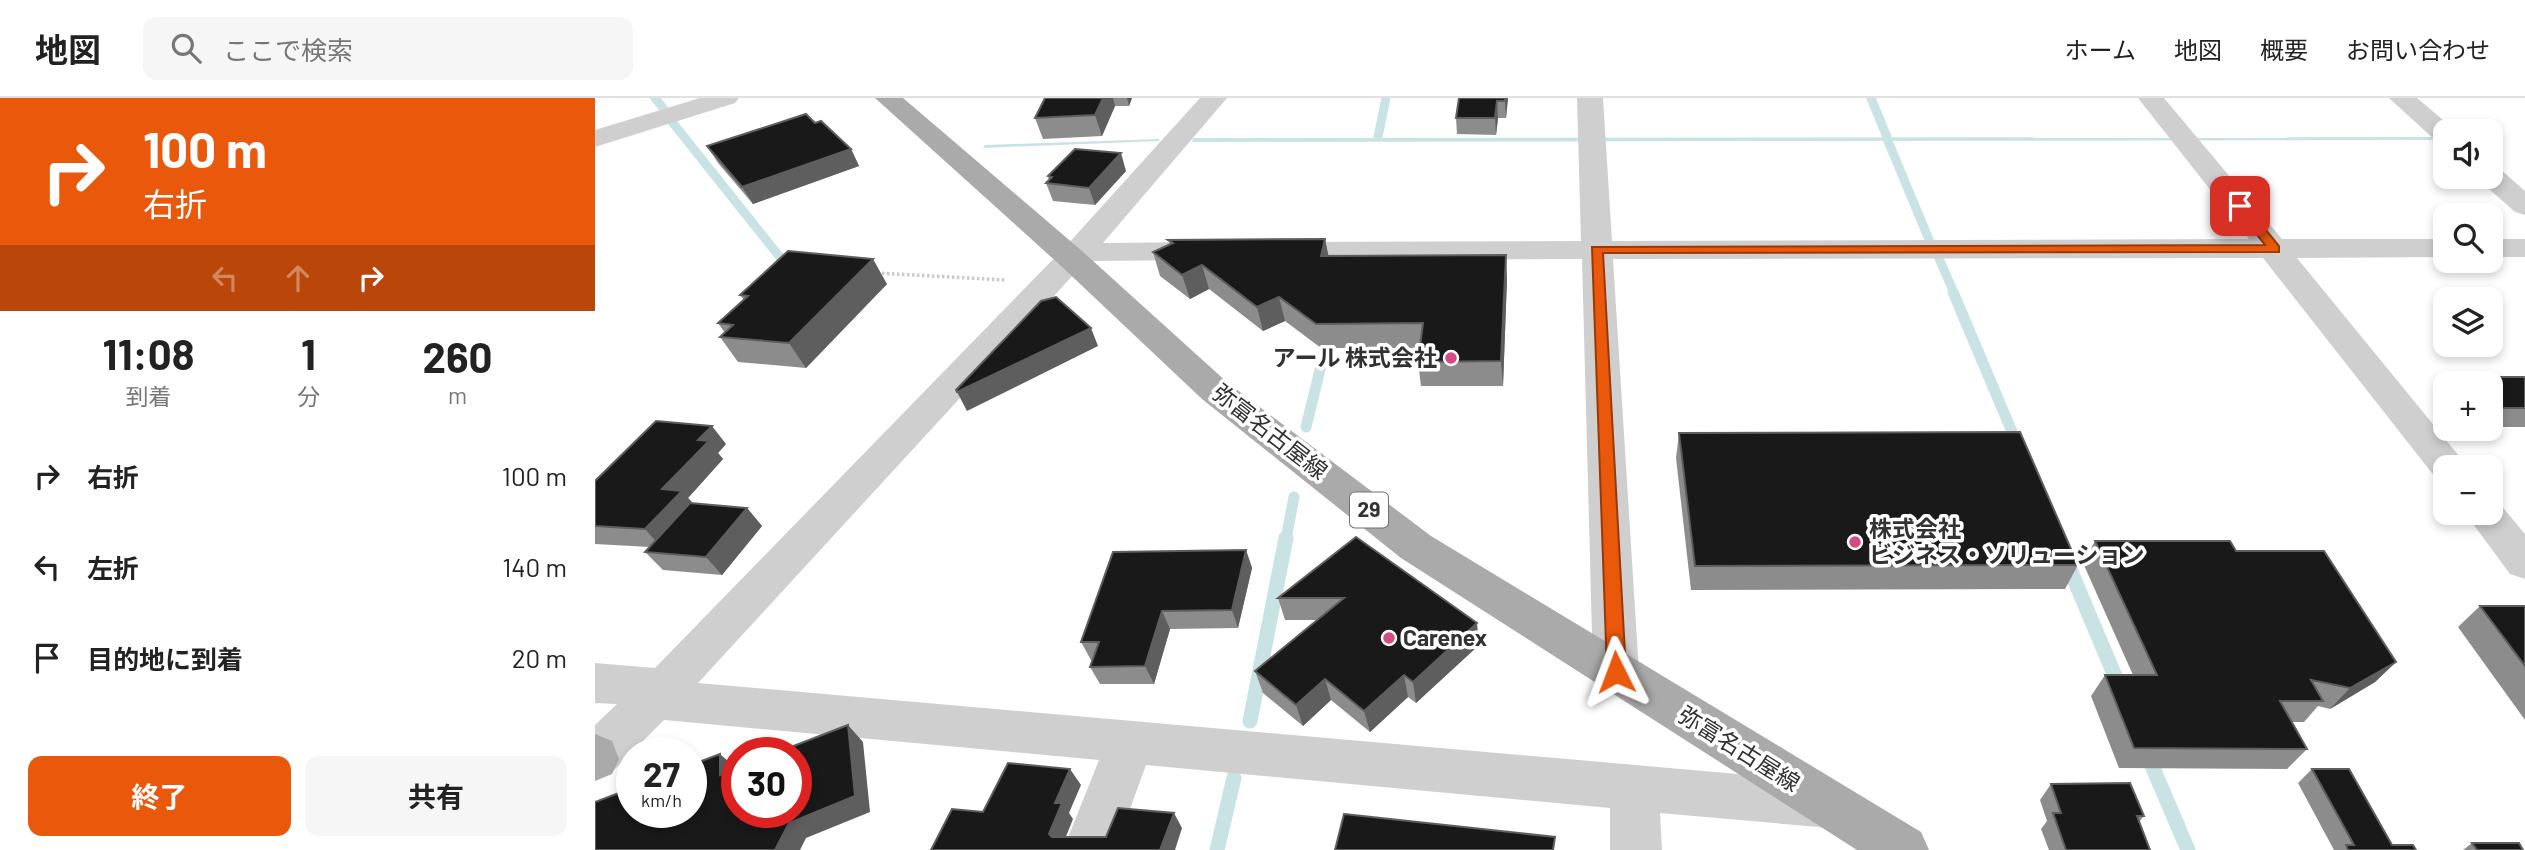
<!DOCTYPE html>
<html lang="ja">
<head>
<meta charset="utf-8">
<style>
  :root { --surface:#fff; --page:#f6f6f6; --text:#222; --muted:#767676; --line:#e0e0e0; --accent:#ea580c }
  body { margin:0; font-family:Barlow,"Noto Sans JP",sans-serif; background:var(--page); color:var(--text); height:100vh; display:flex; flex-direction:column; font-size:26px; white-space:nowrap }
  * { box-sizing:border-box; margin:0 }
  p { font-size:23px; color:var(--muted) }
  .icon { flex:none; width:38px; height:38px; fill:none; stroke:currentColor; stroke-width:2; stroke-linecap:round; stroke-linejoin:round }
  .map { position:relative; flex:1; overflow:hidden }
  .sheet { display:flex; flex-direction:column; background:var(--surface); width:595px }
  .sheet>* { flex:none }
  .top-card { background:#ea580c; color:#fff; overflow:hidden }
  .controls { position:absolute; left:1838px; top:21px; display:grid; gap:14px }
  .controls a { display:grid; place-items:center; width:70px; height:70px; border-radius:14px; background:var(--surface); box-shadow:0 4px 10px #0003; font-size:35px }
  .speed { position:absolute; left:21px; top:639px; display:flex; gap:14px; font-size:35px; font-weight:700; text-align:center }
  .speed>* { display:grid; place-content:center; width:91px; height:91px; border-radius:50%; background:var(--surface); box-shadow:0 4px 10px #0003; line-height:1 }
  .speed small { font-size:18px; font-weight:400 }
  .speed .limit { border:10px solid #d22; background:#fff; color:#111 }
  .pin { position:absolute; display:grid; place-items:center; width:60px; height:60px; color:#fff; margin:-30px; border-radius:14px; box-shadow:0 4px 10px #0006 }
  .me { position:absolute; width:77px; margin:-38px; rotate:357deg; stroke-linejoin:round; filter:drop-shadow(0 0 5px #0008) }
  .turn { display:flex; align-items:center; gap:24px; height:147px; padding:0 28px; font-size:32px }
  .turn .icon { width:91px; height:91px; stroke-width:2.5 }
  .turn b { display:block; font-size:49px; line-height:60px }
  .lanes { display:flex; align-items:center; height:66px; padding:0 28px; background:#0003; justify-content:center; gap:35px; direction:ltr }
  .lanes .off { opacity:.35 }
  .eta { display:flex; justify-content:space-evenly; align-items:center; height:119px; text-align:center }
  .eta b { font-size:42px; font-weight:700; line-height:49px }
  .button { display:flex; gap:14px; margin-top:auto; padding:14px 28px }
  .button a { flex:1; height:80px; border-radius:14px; background:var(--accent); color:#fff; font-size:28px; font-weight:700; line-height:80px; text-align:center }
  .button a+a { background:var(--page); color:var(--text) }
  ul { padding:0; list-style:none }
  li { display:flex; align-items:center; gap:21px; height:91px; padding:0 28px }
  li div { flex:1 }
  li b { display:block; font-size:26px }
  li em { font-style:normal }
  header { display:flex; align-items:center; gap:42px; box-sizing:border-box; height:98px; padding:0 35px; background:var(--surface); border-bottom:2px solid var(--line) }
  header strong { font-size:33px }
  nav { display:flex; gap:38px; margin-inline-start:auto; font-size:24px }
  .search { width:490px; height:63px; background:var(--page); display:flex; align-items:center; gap:18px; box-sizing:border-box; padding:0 24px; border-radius:14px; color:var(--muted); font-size:26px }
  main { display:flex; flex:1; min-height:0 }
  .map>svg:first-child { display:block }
  .water { fill:#c9e3e4 }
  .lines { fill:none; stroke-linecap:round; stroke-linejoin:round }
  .stream-far2 { stroke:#c9e3e4; stroke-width:9 }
  .stream-far1 { stroke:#c9e3e4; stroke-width:11 }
  .stream { stroke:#c9e3e4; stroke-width:15 }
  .path { stroke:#c9c9c9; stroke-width:3.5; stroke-dasharray:2.5 2.5; stroke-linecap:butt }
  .minor { fill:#cfcfcf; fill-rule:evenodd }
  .major { fill:#aaa; fill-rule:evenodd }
  .wall { fill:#8c8c8c }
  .shaded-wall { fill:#5e5e5e }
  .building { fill:#191919; stroke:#5e5e5e; stroke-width:2 }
  .route { fill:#ea580c; stroke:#983908; stroke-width:2 }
  .poi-dot { fill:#d44a82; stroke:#fff; stroke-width:2.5 }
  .labels { text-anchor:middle; stroke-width:7; stroke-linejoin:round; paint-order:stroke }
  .shield { fill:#fff; stroke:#707070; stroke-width:2 }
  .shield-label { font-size:21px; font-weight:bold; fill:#323232 }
  .poi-label { font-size:23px; font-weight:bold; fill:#323232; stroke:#fff; text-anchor:start }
  .street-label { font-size:23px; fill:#323232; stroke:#fff }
</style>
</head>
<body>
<header>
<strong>地図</strong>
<div class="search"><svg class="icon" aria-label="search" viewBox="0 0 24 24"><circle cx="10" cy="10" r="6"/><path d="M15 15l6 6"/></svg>ここで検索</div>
<nav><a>ホーム</a><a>地図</a><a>概要</a><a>お問い合わせ</a></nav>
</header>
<main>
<section class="sheet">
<div class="top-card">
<div class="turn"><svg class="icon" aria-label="right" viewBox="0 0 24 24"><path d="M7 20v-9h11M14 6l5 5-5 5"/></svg><div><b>100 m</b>右折</div></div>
<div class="lanes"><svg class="icon off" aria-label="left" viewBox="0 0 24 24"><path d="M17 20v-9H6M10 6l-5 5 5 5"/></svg><svg class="icon off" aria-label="ahead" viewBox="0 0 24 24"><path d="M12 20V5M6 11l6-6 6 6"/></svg><svg class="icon" aria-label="right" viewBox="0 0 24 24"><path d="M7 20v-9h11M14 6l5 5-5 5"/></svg></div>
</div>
<div class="eta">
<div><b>11:08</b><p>到着</p></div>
<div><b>1</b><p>分</p></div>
<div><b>260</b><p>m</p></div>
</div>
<ul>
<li><svg class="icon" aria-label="right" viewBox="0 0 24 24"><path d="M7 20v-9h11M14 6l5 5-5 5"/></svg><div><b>右折</b></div><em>100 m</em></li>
<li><svg class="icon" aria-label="left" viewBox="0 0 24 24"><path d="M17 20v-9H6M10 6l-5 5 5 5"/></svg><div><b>左折</b></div><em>140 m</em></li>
<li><svg class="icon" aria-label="arrive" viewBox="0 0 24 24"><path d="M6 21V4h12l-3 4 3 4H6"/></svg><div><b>目的地に到着</b></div><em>20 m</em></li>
</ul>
<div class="button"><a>終了</a><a>共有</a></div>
</section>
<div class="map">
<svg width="1930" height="752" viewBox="0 0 1930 752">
  <rect width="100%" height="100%" fill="#fff"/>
  <g class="water">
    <polygon points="1850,39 1850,42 597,44 598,40"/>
    <polygon points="565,41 563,43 388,50 390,47"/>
  </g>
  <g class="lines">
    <g class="stream-far2">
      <polyline points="60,0 72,15"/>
      <polyline points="1276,0 1292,39"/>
      <polyline points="74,20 188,163"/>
      <polyline points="783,39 791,0"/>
      <polyline points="1293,43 1335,144"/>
      <polyline points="1343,158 1359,195"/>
    </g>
    <g class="stream-far1">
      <polyline points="1358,194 1423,348"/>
      <polyline points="711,329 734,235"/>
      <polyline points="691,441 699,399"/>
    </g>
    <g class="stream">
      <polyline points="1471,462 1525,590"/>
      <polyline points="655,623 691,440"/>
      <polyline points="1552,656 1593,752"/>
      <polyline points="622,752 639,680"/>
    </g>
    <polyline class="path" points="282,175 410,182"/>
    <g class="minor">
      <polygon points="105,0 144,0 140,5 0,49 0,32"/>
      <polygon points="605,0 632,0 508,145 610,144 621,146 625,153 621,160 610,162 491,163 103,585 1235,684 1253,690 1260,707 1253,724 1235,730 1065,715 1067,752 1015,752 1015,710 551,667 520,752 468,752 504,662 69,622 18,673 0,679 0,627 22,606 0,605 0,565 60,570 472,147"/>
      <polygon points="982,0 1008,0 1017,143 1654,141 1543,0 1569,0 1687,141 1850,141 1850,159 1702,160 1873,369 1850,369 1850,381 1840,379 1668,160 1018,161 1044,574 1037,588 1021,593 1005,588 998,574 987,161 681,162 670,160 666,153 670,146 681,144 986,143"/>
      <polygon points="1794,0 1822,0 1861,33 1850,33 1850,45 1841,43"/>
      <polygon points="1895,69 1905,71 1930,93 1930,117 1920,114 1885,83 1882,79 1895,79"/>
      <rect x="1895" y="141" width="35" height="18"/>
      <polygon points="1895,402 1904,405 1930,436 1930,481 1915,476 1870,415 1895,415"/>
    </g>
    <g class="major">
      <polygon points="280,0 308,0 487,153 633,285 836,438 1326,734 1334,752 1262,752 806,460 607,301 465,167"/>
      <polygon points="0,636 17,643 24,661 17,676 0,683"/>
    </g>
  </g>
  <g class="wall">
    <polygon points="450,0 537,0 534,8 520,8 507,38 448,41 440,20"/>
    <polygon points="864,0 913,0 911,20 903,20 901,37 862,36 861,20"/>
    <polygon points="112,48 256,51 264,68 158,106 123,65"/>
    <polygon points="531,73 500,107 458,103 451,85 454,82 453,78"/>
    <polygon points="730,141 733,158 912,181 908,288 826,288 823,264 825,250 726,250 690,223 668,233 614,191 595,201 565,178 558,154 575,146 573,142"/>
    <polygon points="292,186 211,270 143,264 125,239 130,235 123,225 149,202 145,197"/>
    <polygon points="1872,279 1930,280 1930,329 1895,329 1895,285 1867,285"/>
    <polygon points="1084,335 1483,467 1470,491 1096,492 1081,360"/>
    <polygon points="131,346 123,355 128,361 93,400 98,405 152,410 167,428 127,477 68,472 50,454 55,449 0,446 0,383"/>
    <polygon points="761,439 884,547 821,605 813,599 775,634 736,602 708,628 668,595 660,573 723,522 690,522 683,500"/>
    <polygon points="1500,443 1641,453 1801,564 1780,584 1735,611 1723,608 1709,624 1697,624 1712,651 1692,671 1524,670 1496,598 1510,577 1538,577 1488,465"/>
    <polygon points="651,452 657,470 643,530 575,531 559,586 505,586 495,569 498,562 496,562 486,544"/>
    <polygon points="1885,508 1930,508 1930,622 1863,529"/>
    <polygon points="1717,671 1797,747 1821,752 1739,752 1703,685"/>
    <polygon points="1456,686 1549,718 1544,724 1555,752 1454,752 1446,731 1452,723 1445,702"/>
    <polygon points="1877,745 1928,752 1868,752"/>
  </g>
  <g class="shaded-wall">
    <polygon points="508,0 518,0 520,8 507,38 500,17"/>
    <polygon points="532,0 537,0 534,8"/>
    <polygon points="910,0 913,0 911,20 910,3"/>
    <polygon points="902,3 903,20 901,37 900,20"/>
    <polygon points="256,51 264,68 158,106 147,89"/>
    <polygon points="526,55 531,73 500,107 494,90"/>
    <polygon points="730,141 735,165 726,158"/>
    <polygon points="911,157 912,181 908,288 906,263"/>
    <polygon points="278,161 292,186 211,270 194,245"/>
    <polygon points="607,167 614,191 595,201 587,177"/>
    <polygon points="684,199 690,223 668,233 662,209"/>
    <polygon points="496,230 503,248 372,313 362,294"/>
    <polygon points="117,328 131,346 123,355 128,361 93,400 103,411 67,450 50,431 67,391 103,342"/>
    <polygon points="152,410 167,428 127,477 111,459"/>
    <polygon points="651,452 657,470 643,530 637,512"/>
    <polygon points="567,513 575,531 559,586 550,568"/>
    <polygon points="882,525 884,547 821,605 818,584"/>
    <polygon points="1801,564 1780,584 1735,611 1755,590"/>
    <polygon points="809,577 813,599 775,634 769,613"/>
    <polygon points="730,581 736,602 708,628 701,607"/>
    <polygon points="253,627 268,644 275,714 211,740 205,752 180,752 194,725"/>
    <polygon points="125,656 142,671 125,677"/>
    <polygon points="475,671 486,687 474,715 478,721 466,751 454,736 460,705"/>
    <polygon points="579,715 587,730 580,752 565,752"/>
  </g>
  <g class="building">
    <polygon points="450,0 508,0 500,17 440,20"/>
    <polygon points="864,0 910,0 910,3 902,3 900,20 861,20"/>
    <polygon points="211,16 220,25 226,23 256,51 147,89 112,48"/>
    <polygon points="480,51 526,55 494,90 451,85 457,79 453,78"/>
    <polygon points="730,141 726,158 911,157 906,263 823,264 828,225 721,226 684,199 662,209 607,167 587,177 558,154 578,145 573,142"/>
    <polygon points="193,153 278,161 194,245 125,239 138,227 123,225 153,198 145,197"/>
    <polygon points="461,199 496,230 362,294 361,292 446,203"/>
    <polygon points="1872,279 1929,279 1930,280 1930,310 1900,310 1895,305 1895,285 1877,285"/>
    <polygon points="61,323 117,328 103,342 114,343 67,391 87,393 50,431 0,428 0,383"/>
    <polygon points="1425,334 1483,467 1100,468 1084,335"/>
    <polygon points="95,405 152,410 111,459 50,454"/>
    <polygon points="761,439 882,525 818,584 809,577 769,613 730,581 701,607 660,573 749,500 683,500"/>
    <polygon points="1500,443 1635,443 1641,453 1729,453 1801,564 1755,590 1716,582 1728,603 1685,603 1712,651 1539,650 1510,577 1562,577"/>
    <polygon points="651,452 637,512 567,513 550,568 495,569 504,544 486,544 518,454"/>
    <polygon points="1885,508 1930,508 1930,568"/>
    <polygon points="253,627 260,698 194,725 180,752 0,752 0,704 37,690 37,714 96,714 96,667 125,656 125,677 142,671 142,714 201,714 201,654 183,654"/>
    <polygon points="413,665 475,671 460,705 467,705 454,736 457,739 511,739 523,710 579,715 565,752 336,752 357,711 388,714"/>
    <polygon points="1717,671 1754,671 1797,747 1818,747 1821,752 1753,752 1751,747 1759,747"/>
    <polygon points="1535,685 1549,718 1542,718 1555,752 1471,752 1458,715 1466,715 1456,686"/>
    <polygon points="749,716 960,739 958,752 740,752"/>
    <polygon points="1877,745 1924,745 1928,752 1882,752"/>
  </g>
  <polygon class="route" points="1645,104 1649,105 1684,148 1684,154 1008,155 1031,574 1028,579 1021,582 1015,579 1012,574 997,149 1670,147 1639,108"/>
  <g class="poi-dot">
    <circle cx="856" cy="260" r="7"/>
    <circle cx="1260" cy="444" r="7"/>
    <circle cx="794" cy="540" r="7"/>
  </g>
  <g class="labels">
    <rect class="shield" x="755" y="394.5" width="38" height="35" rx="5"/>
    <g class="shield-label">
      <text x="774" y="419">29</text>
    </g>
    <g class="poi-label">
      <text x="842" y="268" text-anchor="end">アール 株式会社</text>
      <text x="1274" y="439">株式会社<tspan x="1274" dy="26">ビジネス・ソリューション</tspan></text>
      <text x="808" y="548">Carenex</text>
    </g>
    <g class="street-label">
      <text transform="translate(675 334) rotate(38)" y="8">弥富名古屋線</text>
      <text transform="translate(1144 651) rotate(32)" y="8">弥富名古屋線</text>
    </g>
  </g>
</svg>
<div class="controls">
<a><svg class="icon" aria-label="sound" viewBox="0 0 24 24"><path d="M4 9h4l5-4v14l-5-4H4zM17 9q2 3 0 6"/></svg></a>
<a><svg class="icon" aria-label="search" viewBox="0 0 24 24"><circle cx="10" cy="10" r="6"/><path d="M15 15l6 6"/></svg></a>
<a><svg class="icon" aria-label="layers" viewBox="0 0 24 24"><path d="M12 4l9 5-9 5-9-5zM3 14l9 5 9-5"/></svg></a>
<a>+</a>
<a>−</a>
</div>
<div class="speed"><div>27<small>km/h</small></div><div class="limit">30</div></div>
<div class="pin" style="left:1645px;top:108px;background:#d93025"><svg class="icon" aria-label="arrive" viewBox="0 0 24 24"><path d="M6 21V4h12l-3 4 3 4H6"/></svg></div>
<svg class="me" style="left:1021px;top:574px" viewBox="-20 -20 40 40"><path d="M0-17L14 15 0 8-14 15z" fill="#ea580c" stroke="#fff" stroke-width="4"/></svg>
</div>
</main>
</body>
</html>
